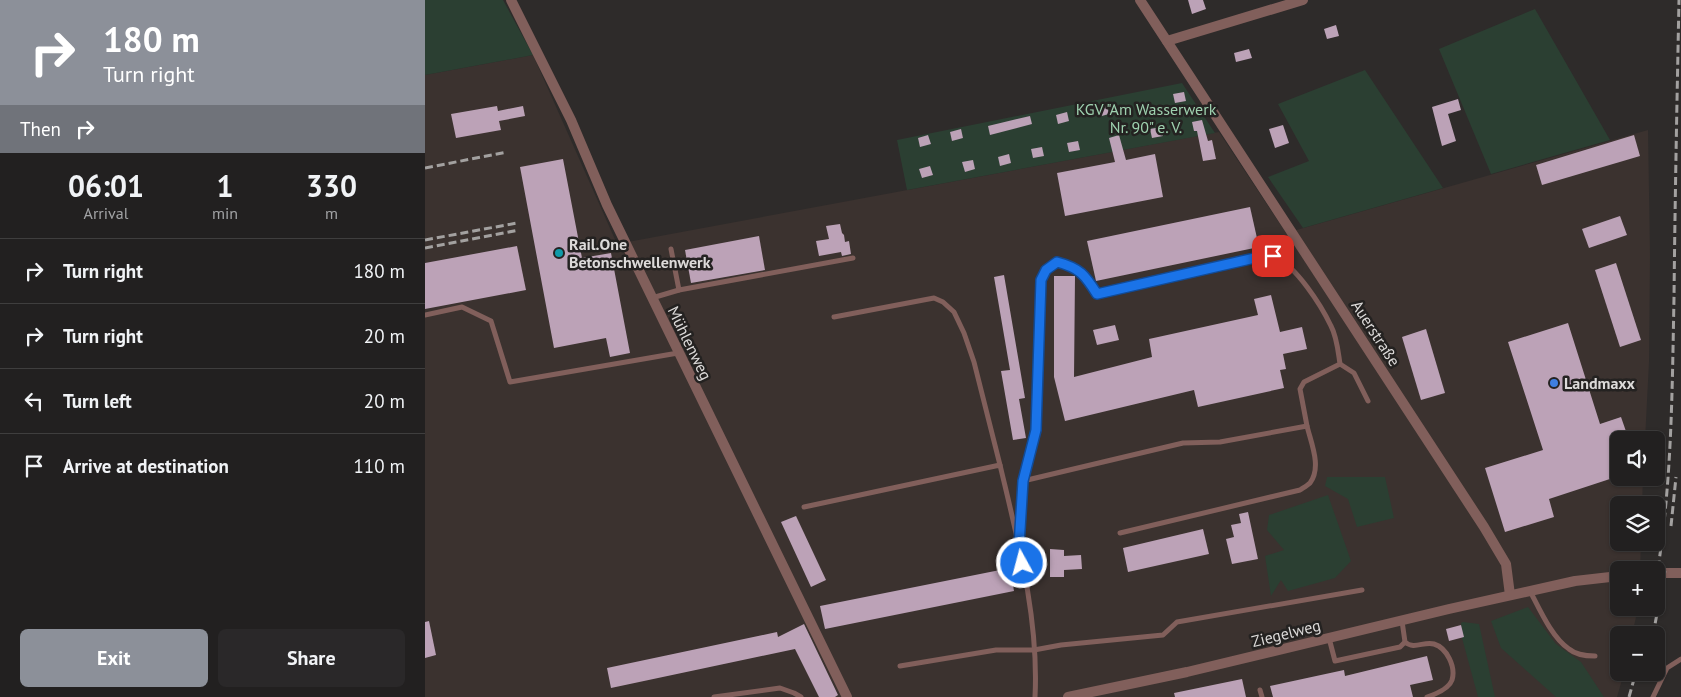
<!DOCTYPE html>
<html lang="en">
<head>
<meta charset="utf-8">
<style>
  :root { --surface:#222020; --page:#2a2829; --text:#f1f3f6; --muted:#a2a3a5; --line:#3f3e3e; --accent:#8c9099 }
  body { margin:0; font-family:"PT Sans",sans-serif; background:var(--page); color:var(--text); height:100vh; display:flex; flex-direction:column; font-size:19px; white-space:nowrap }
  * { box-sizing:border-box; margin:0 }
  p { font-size:16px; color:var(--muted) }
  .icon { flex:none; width:28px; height:28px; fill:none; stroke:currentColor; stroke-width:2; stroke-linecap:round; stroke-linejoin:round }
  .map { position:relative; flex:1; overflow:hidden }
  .drawer { display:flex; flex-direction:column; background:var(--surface); width:425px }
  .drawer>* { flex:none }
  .hud { background:#8c9099; color:#fff; overflow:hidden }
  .buttons { position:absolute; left:1185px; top:431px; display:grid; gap:10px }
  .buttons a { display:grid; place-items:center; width:55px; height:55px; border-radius:8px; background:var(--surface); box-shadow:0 1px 4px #0004,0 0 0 1px var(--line); font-size:25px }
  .pin { position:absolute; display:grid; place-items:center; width:42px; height:42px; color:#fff; margin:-21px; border-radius:10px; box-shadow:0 2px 8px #0006 }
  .me { position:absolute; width:55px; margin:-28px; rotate:353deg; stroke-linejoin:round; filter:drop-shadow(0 0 4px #0008) }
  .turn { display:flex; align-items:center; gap:18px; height:105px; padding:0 20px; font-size:22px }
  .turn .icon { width:65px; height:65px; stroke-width:2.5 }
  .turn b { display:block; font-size:35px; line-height:42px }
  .then { display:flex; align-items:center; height:48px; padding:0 20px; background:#0003; gap:10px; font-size:19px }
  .eta { display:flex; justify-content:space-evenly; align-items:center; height:85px; text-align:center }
  .eta b { font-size:30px; font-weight:600; line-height:35px }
  .button { display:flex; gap:10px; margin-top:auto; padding:10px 20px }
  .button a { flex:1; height:58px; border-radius:8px; background:var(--accent); color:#fff; font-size:20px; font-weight:600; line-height:58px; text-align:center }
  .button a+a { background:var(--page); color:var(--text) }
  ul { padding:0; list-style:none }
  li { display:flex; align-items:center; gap:15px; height:65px; padding:0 20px; border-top:1px solid var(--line) }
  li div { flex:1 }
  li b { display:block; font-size:19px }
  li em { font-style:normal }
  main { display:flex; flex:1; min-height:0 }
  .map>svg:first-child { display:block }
  .built { fill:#3b322f }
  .green { fill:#2b3f32 }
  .building { fill:#bca2b7 }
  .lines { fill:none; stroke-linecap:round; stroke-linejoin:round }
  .lane { stroke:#815f5b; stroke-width:5 }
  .street { stroke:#815f5b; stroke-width:10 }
  .rail { stroke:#a3a1a0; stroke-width:3; stroke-dasharray:8 4; stroke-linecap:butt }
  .route-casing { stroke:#114b97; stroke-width:12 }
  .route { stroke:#1a73e8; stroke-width:9 }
  .culture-dot { fill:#0f9aa8; stroke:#242221; stroke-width:2 }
  .shop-dot { fill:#3f7fe0; stroke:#242221; stroke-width:2 }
  .labels { text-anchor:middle; stroke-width:5; stroke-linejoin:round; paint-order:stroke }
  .park-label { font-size:16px; fill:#9ed1af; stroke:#242221 }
  .poi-label { font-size:16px; font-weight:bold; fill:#dcdad9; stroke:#242221; text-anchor:start }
  .street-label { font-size:16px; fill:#dcdad9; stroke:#242221 }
</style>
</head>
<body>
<main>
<section class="drawer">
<div class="hud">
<div class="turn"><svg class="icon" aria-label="right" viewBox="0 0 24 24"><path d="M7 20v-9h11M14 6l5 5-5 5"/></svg><div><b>180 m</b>Turn right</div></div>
<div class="then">Then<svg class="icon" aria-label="right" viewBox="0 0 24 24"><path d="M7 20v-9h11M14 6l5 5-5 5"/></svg></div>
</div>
<div class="eta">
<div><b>06:01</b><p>Arrival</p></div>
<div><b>1</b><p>min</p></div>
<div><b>330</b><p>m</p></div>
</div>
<ul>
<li><svg class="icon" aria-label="right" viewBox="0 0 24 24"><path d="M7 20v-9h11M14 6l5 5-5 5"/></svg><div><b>Turn right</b></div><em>180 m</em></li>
<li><svg class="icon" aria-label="right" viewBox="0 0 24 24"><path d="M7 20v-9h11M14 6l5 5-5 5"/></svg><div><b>Turn right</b></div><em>20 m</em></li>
<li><svg class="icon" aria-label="left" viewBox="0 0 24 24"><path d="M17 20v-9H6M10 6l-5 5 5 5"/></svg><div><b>Turn left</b></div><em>20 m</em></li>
<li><svg class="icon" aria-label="arrive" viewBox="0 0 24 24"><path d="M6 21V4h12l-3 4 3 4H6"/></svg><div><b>Arrive at destination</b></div><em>110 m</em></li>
</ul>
<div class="button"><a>Exit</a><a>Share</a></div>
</section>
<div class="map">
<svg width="1256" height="697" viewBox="0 0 1256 697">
  <rect width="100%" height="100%" fill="#2e2b2a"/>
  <polygon class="built" points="108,55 192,244 794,132 861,233 1223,130 1225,255 1224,362 1220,440 1194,440 1194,478 1218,478 1217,505 1194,505 1194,542 1216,543 1215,570 1194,570 1194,608 1213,608 1207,635 1194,635 1194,672 1199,673 1192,697 0,697 0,75"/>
  <g class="green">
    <polygon points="0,0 78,0 108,55 0,75"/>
    <polygon points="1110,9 1185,140 1066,174 1014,49"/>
    <polygon points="940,70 1018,188 878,228 843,177 884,161 853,104"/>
    <polygon points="757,83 790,133 482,190 472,140"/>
    <polygon points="902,477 960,477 969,518 932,527 923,499 900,486"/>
    <polygon points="903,495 926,561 910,578 863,591 856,580 846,596 840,556 859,550 842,530 844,515"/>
    <polygon points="1103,607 1131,644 1156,662 1179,697 1131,697 1076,648 1066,621"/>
    <polygon points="1038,622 1054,624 1070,697 1053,697 1037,638 1036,623"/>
  </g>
  <g class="building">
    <polygon points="763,0 778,0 781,9 767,14"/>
    <polygon points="911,25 914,36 902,39 899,29"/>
    <polygon points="824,49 827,58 811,62 809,53"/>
    <polygon points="759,92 761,101 750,103 748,94"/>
    <polygon points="1033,99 1036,110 1023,114 1031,141 1017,146 1007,107"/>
    <polygon points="682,105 684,114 673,117 671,108"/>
    <polygon points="72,106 73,111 98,106 100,116 74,121 76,130 31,138 26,114"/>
    <polygon points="642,112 644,121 633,124 631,115"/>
    <polygon points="605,116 607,124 565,135 563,126"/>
    <polygon points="777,120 783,141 787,140 791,159 778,161 772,131 769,131 767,122"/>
    <polygon points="858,125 864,143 850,148 844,129"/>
    <polygon points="736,127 738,136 727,138 725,129"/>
    <polygon points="536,129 538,138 527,141 525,132"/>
    <polygon points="503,135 506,144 495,147 493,138"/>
    <polygon points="694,135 701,160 730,154 738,197 640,216 632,173 690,162 684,138"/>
    <polygon points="1209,135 1215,156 1117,185 1111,165"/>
    <polygon points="653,141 655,150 644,152 642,143"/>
    <polygon points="617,147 619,156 608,158 606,149"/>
    <polygon points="584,154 586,163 575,166 573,157"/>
    <polygon points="138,159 157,258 186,253 205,353 185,357 181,338 129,348 95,167"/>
    <polygon points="548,160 550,169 540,172 537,162"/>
    <polygon points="505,166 508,175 497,178 494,169"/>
    <polygon points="825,207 834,247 671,281 662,241"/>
    <polygon points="1195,216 1202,235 1164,248 1157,229"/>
    <polygon points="415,224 417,233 419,235 420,242 424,241 426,254 417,256 416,252 394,256 391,241 404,239 401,226"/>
    <polygon points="334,236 340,270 266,283 260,250"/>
    <polygon points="92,246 101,290 0,309 0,263"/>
    <polygon points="1191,263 1216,340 1195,347 1170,270"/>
    <polygon points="579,275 600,398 594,399 601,438 588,440 576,371 585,370 569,277"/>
    <polygon points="629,276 650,276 649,377 727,357 724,339 833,315 829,299 846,295 855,332 877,327 882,349 858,354 861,369 855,370 859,388 773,407 769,390 640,421 629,377"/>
    <polygon points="1143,323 1175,424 1196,417 1204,440 1194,440 1194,476 1124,499 1129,517 1080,532 1060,468 1118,450 1083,342"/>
    <polygon points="690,325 694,340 672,345 668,330"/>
    <polygon points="1001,329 1020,393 996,400 977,337"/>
    <polygon points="823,512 833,559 807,564 801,539 809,537 806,525 816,523 814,514"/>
    <polygon points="371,516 401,580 386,587 356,522"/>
    <polygon points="778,529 784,554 703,572 698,548"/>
    <polygon points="625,549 639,550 639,556 656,555 657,569 639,570 639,577 625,577"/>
    <polygon points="585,568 589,591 400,629 395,606"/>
    <polygon points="4,621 11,655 0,658 0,622"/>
    <polygon points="379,624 413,695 410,697 394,697 370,649 186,688 182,668 352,632 353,637"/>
    <polygon points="1036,625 1039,637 1024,641 1021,629"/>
    <polygon points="1002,656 1008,680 985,685 988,697 848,697 845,686 919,670 920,676"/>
    <polygon points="817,679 821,697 750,697 749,693"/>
  </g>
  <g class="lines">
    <g class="lane">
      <polyline points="246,249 254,290"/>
      <polyline points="227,298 254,290 428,258"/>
      <polyline points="0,315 37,307 66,321 85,382 253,353"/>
      <polyline points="409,317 509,298 518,302 529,312 539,333 549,362 575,465"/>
      <polyline points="915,364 929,373 943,401"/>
      <path d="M598 481 758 443 795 442 882 426C886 443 897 467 885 483 883 485 878 488 875 490L695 533"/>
      <path d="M379 507 575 465C593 541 614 619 610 697"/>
      <path d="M594 546 598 481 611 430 616 280 621 270 633 262C655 268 660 275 672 294L835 257C839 256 846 255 850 257 871 266 896 305 906 326 912 337 913 351 915 364L879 382 875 389 882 426"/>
      <path d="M1105 591C1114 608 1127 638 1144 649 1151 655 1161 656 1170 656"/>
      <path d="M977 621 980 642C989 650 999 641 1009 644 1022 648 1031 667 1027 680 1024 689 1011 694 1002 697"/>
      <polyline points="904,638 910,661 975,647 980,642"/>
      <polyline points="475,666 571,650 609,650 636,645 738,635 752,622 937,590"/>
      <polyline points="835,690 837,697"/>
      <polyline points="289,697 355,688 369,693 376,697"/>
      <polyline points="1228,697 1242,668 1256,659"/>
    </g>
    <g class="street">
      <polyline points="86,0 146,120 182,205 422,697"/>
      <polyline points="715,0 1059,527 1081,564 1085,595"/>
      <polyline points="742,41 878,0"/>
      <polyline points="1231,573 1256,573"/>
      <polyline points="643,697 762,672 1024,609 1150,581 1194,576"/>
    </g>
    <g class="rail">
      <polyline points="0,168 82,152"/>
      <polyline points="0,240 92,223"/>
      <polyline points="0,248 94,230"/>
      <polyline points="1246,526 1251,477"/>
      <path d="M1231 580C1247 487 1247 393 1249 298 1250 199 1252 99 1254 0"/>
      <polyline points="1228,635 1240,571"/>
      <polyline points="1204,697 1211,672"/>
    </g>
  </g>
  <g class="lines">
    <defs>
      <path id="route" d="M597 563 594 546 598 481 611 430 616 280 621 270 632 262C655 268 660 275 672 294L834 257 848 256"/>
    </defs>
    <use href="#route" class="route-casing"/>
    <use href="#route" class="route"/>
  </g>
  <circle class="culture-dot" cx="134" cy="253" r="5"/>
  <circle class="shop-dot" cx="1129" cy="383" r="5"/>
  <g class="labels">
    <g class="park-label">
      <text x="721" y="115">KGV "Am Wasserwerk<tspan x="721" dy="18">Nr. 90" e. V.</tspan></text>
    </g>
    <g class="poi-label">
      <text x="144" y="250">Rail.One<tspan x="144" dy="18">Betonschwellenwerk</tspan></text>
      <text x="1139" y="389">Landmaxx</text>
    </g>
    <g class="street-label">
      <text transform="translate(951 333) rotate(57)" y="6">Auerstraße</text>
      <text transform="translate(265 343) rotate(64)" y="6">Mühlenweg</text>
      <text transform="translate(861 633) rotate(-14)" y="6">Ziegelweg</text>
    </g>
  </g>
</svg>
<div class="buttons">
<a><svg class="icon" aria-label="sound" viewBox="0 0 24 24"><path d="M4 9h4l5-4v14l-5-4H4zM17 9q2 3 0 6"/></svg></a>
<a><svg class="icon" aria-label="layers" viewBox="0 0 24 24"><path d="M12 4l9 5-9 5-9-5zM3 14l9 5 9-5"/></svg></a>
<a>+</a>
<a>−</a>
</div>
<div class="pin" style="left:848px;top:256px;background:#d93025"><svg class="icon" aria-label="arrive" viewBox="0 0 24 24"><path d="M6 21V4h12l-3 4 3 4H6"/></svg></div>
<svg class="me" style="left:597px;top:563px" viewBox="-20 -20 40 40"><circle r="17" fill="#1a73e8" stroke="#fff" stroke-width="3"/><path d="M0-11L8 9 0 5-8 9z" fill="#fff"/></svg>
</div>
</main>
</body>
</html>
